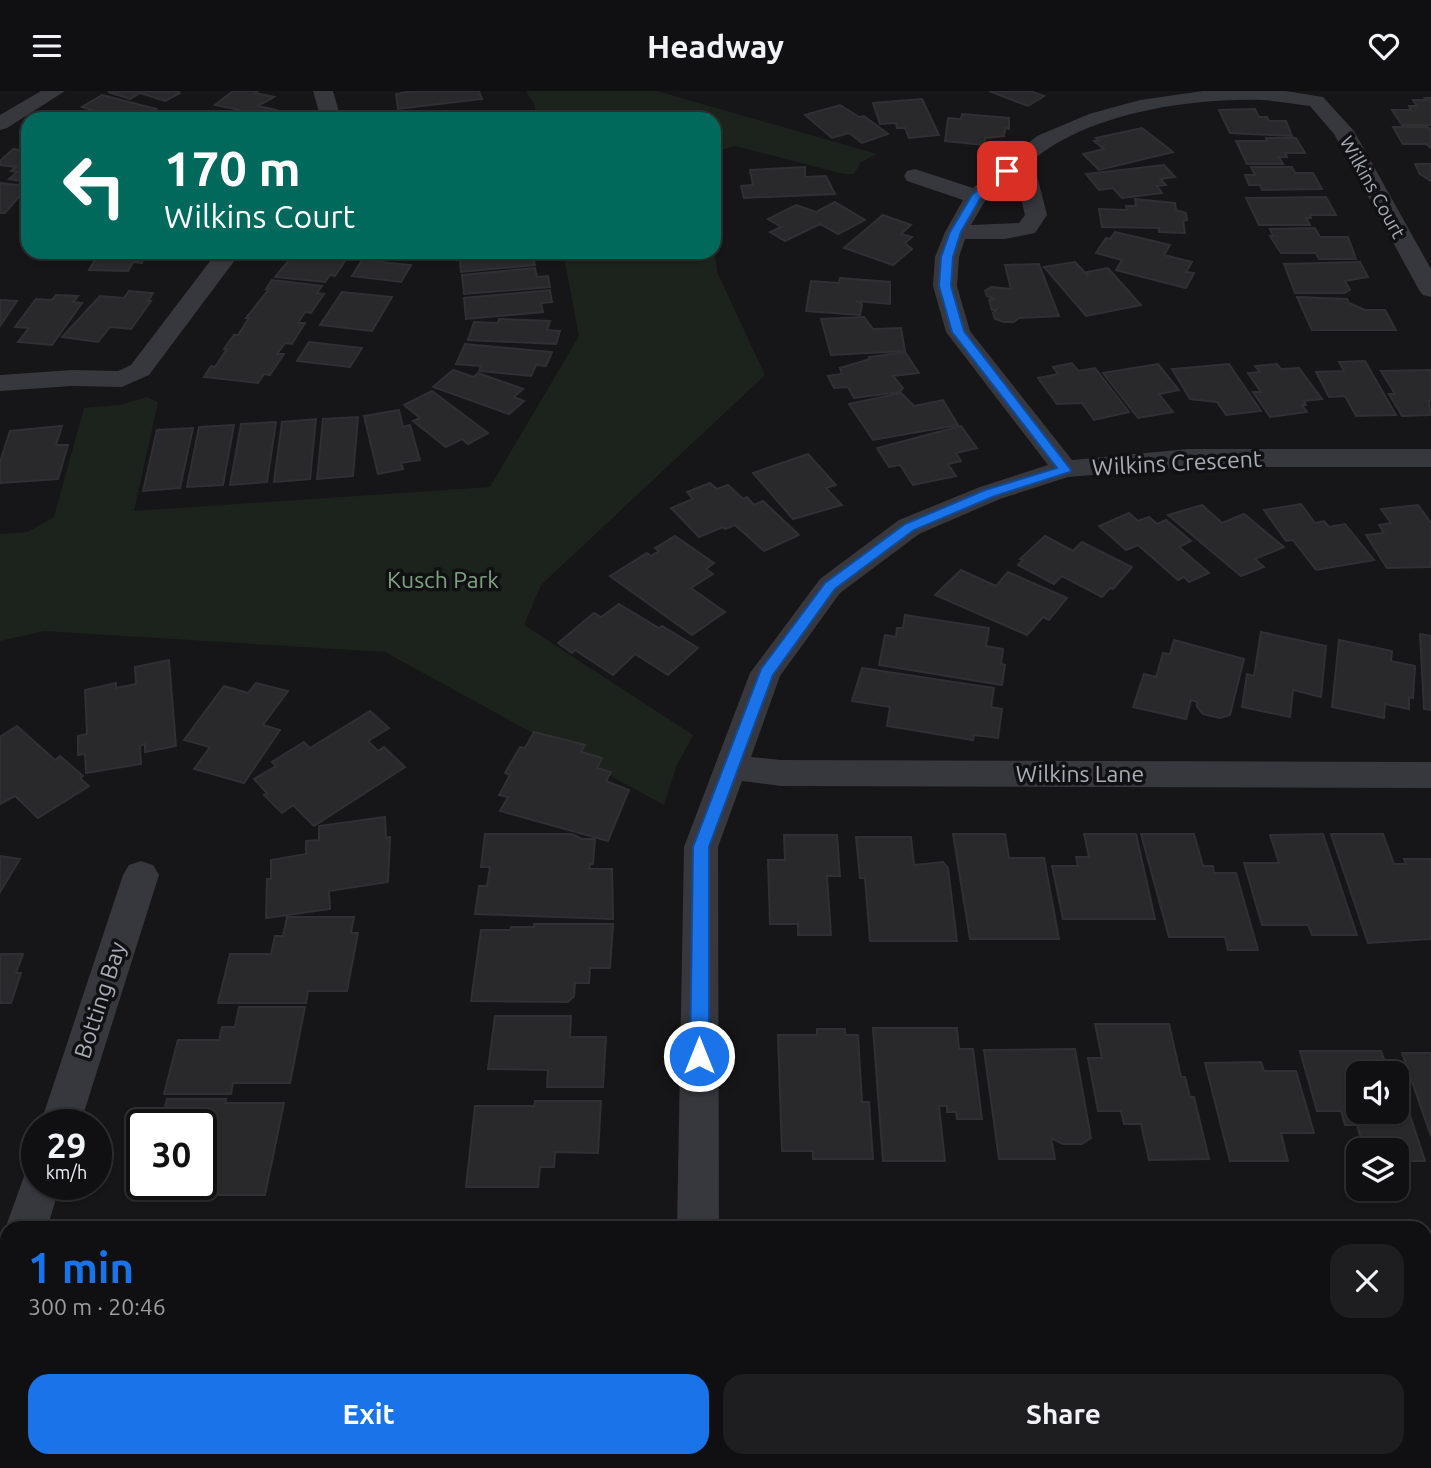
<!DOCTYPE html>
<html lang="en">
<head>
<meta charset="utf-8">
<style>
  :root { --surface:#101012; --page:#1e1e20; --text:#f1f3f6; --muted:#9c9d9f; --line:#303032; --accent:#1a73e8 }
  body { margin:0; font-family:Ubuntu,sans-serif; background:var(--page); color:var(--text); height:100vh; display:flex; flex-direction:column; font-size:26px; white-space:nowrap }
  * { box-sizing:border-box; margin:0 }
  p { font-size:23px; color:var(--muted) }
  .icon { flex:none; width:38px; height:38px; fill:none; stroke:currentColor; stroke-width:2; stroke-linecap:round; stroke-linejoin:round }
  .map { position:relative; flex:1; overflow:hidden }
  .panel { position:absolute; left:0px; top:1130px; width:1432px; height:247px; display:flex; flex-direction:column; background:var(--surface); border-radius:21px 21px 0 0; box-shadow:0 2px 5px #0004,0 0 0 2px var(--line) }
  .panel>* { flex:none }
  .guide { position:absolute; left:21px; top:21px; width:700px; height:147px; border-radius:21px; box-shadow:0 2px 5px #0004,0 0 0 2px var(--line); background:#00695c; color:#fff; overflow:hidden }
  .controls { position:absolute; left:1346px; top:970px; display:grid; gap:14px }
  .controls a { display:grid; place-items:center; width:63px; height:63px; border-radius:14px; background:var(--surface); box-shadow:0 2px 5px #0004,0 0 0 2px var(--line); font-size:35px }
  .speed { position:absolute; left:21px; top:1018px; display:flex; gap:14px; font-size:35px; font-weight:700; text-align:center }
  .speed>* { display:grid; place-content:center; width:91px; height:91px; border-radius:50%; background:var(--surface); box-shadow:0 2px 5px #0004,0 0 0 2px var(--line); line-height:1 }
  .speed small { font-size:18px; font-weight:400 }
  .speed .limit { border:4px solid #111; border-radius:10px; background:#fff; color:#111 }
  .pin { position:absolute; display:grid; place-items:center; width:60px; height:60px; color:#fff; margin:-30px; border-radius:14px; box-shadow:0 4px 10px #0006 }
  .me { position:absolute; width:77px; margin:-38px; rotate:0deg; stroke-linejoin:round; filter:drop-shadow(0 0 5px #0008) }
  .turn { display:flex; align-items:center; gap:24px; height:147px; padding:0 28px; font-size:32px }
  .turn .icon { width:91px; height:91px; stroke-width:2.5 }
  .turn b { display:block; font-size:49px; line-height:60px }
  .round { display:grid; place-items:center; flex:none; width:74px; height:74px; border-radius:21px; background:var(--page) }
  .overview { display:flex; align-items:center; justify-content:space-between; height:119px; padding:0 28px }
  h1 { font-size:42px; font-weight:700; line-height:52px; color:var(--accent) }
  .action { display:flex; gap:14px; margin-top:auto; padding:14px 28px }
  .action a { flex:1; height:80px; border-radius:21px; background:var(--accent); color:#fff; font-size:28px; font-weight:700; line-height:80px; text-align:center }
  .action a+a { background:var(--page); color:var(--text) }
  header { display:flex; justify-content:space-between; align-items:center; height:91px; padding:0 28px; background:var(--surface); font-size:32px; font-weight:700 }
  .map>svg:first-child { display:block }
  .green { fill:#1c231d }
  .building { fill:#29292c; stroke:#303034; stroke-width:2 }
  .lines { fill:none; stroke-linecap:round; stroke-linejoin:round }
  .street { fill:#37383d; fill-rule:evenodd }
  .secondary { fill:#45474d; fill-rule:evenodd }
  .route { fill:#1a73e8; stroke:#114b97; stroke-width:2 }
  .labels { text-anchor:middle; stroke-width:7; stroke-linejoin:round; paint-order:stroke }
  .far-street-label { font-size:19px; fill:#a8adb8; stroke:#111113 }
  .street-label { font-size:23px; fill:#a8adb8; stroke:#111113 }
  .park-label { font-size:23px; fill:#7fa381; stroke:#111113 }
</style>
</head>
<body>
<header><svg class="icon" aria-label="menu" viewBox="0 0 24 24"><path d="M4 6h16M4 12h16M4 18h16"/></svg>Headway<svg class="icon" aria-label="heart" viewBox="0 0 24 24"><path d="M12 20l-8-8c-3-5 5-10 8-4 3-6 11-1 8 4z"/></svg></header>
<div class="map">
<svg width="1431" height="1377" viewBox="0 0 1431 1377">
  <rect width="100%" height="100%" fill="#161618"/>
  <g class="green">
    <polygon points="526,0 657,0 877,63 861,71 854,83 844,83 735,55 714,61 714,28 537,28 534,13"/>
    <polygon points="714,154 717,181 765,284 541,494 524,534 693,644 676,676 664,714 385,561 44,540 0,550 0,443 28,441 54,426 84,317 120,314 147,306 158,311 134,420 490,396 579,245 563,161 714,161"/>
  </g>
  <g class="building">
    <polygon points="178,0 180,2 165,10 140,2 130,8 108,1"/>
    <polygon points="233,0 258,0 255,2 274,6 258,15 276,19 265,28 228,28 240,19 215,14"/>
    <polygon points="412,0 479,0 482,8 398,18 396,3"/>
    <polygon points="989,0 1030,0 1044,5 1028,15"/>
    <polygon points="102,4 156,18 140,28 97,28 101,26 97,25 102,22 82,16"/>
    <polygon points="1425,7 1431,7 1431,34 1402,34 1392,19 1411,19 1409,15 1417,15 1413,9 1427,9"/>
    <polygon points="922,8 939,44 909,47 905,37 897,37 896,32 880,33 873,12"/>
    <polygon points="840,14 859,26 864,25 888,43 862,52 849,42 832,47 805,24"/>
    <polygon points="1255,18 1259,26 1267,26 1269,30 1286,30 1292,45 1230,42 1219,19"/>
    <polygon points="431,20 431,24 472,21 473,28 398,28 397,22"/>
    <polygon points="962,23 1009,27 1009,38 1005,37 1004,45 985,47 984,54 945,50 948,27 961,28"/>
    <polygon points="1393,36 1427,36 1431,38 1431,57 1426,53 1403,53"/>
    <polygon points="1142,37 1173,61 1099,79 1083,63 1104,58 1094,50 1099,49 1096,47"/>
    <polygon points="1266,47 1296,47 1305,62 1285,62 1287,66 1279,66 1283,73 1247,73 1236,50 1267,50"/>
    <polygon points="13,58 28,60 28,91 9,88 17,81 11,80 16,76 0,74 0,70"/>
    <polygon points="1415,73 1431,73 1431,90 1420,83"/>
    <polygon points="1164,74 1175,86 1160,88 1166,94 1157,95 1162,102 1122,107 1113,97 1099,99 1086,83"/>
    <polygon points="805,76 805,86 826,85 835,103 744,107 741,95 753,94 750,79"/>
    <polygon points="1251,76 1292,76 1295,82 1313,82 1322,98 1262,99 1260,94 1249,94 1245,84 1255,84"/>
    <polygon points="0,92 28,95 5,122 0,122"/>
    <polygon points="1326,106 1336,124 1310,124 1311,127 1306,127 1310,134 1259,134 1246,107"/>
    <polygon points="1135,108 1175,112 1176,119 1186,122 1187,129 1183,130 1185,142 1159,141 1159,137 1102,136 1099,118 1127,119 1126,115 1136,115"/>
    <polygon points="835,111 865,129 838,143 820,133 785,150 770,141 781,136 768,128 796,114 816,121"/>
    <polygon points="883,124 911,134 901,143 912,146 905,152 912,158 893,174 844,157"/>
    <polygon points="1315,137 1320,146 1348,146 1356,168 1319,168 1316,162 1281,162 1270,145 1273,145 1270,138"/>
    <polygon points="1115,141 1170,154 1164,164 1192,171 1186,181 1194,182 1186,197 1116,179 1122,169 1096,162 1106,147 1110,148"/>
    <polygon points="100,161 167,161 164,168 144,167 142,172 133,171 128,180 89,179"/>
    <polygon points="345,161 342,166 347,167 335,185 330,184 325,191 275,186 295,162 292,161"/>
    <polygon points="459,161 543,161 544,165 533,166 535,174 461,181"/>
    <polygon points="362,169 411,174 401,191 352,185"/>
    <polygon points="1075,171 1088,185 1087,181 1108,177 1141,214 1086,225 1044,176"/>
    <polygon points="1360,171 1368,186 1345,190 1350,199 1345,202 1295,202 1284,173"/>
    <polygon points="1039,173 1059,225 1019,227 1014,231 1004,231 995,228 993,222 997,218 992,219 989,209 994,208 987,205 985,200 991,196 1011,198 1005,174"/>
    <polygon points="535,177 537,186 548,185 550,196 464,203 462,184"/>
    <polygon points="840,187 890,191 890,213 856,210 862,213 860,224 806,220 811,190 839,192"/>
    <polygon points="272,189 322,195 317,202 324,203 311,222 305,221 298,232 305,232 292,253 285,252 277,263 284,263 270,284 264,283 258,292 204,286 211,275 215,276 227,258 224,258 234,244 238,244 249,227 246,227 269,198 266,198"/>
    <polygon points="550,199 552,211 541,212 543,221 466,228 464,207"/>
    <polygon points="129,200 153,202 148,210 151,210 131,238 110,236 98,251 62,246 100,205 124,207"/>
    <polygon points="342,201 392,206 372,240 320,234"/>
    <polygon points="56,204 78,205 73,211 82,212 52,254 18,251 29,237 15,236 36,208 52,209"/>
    <polygon points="1297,206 1347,208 1349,212 1365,219 1385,219 1396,239 1312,239"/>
    <polygon points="0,209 17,210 0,235"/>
    <polygon points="864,226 873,238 901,237 905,260 831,264 821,228"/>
    <polygon points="499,228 550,230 547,239 560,240 556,253 468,249 474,231 498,232"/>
    <polygon points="309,251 362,257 350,276 297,270"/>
    <polygon points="465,253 552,261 546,275 536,274 531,285 479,280 481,275 456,273"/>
    <polygon points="905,261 919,282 893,285 903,297 900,301 854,307 848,296 834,297 828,285 842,283 840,277 870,268 869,266"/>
    <polygon points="1365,270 1396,324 1356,325 1345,305 1329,306 1316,281 1344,280 1339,271"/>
    <polygon points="1072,272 1078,280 1095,277 1129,321 1094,329 1082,312 1057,313 1038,287 1058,283 1053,276"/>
    <polygon points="1158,273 1179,299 1159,303 1173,321 1138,327 1103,282"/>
    <polygon points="1229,273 1261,320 1226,324 1217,311 1190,308 1172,278"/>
    <polygon points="1277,273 1281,278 1299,277 1322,308 1304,310 1306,314 1302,314 1307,321 1270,326 1253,301 1261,301 1248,282 1260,281 1255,275"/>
    <polygon points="453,279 474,286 478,282 523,298 514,306 524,310 509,323 433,296"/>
    <polygon points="1431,279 1431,310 1429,310 1431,324 1402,325 1389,303 1395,303 1381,280"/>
    <polygon points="432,300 488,342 468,353 462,348 446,356 413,330 420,327 404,314"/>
    <polygon points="901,302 914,315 943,309 958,334 873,349 849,313"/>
    <polygon points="399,319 403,336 410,334 420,369 401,372 403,378 378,383 364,325"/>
    <polygon points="358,326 353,385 317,388 323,328"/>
    <polygon points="316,328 310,388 274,391 282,331"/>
    <polygon points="276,331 267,391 230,394 241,333"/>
    <polygon points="234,334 223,394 187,396 199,336"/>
    <polygon points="62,335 56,354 68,354 58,388 0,392 0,371 10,340"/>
    <polygon points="961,335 977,357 956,362 961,370 948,373 956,385 913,394 900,374 889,376 877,357"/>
    <polygon points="193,337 180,397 143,400 157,339"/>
    <polygon points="808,363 836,394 826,397 842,414 793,428 753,382"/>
    <polygon points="710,392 717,398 728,394 743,408 747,406 754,414 763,410 799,444 764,460 735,434 725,438 723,436 699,446 671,417 693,408 687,401"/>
    <polygon points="1301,413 1315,432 1324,430 1329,436 1345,433 1374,469 1316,479 1293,449 1286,450 1264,419"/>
    <polygon points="1202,414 1222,432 1244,423 1284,456 1255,468 1264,476 1241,485 1168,424"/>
    <polygon points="1418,414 1431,432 1431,476 1387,477 1366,444 1384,442 1379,434 1391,432 1381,418"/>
    <polygon points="1129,422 1138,430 1149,426 1157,433 1166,429 1191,450 1179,456 1209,482 1189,491 1184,486 1178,489 1138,454 1126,459 1099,435"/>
    <polygon points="675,445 714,472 706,478 713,483 691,497 725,521 692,544 610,485 647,462 651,465 659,460 655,457"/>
    <polygon points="1045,445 1073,460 1082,451 1132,476 1113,498 1110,497 1102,506 1062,485 1054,493 1018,474 1023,469 1020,468"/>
    <polygon points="961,479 996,495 1008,481 1067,507 1049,529 1043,526 1027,544 935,504"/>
    <polygon points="619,513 659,537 662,535 698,557 668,584 635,563 613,584 575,559 572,562 558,552 594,522 601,526"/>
    <polygon points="905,524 989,537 986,555 1003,558 1001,573 1005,574 1002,594 879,574 885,544 896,546 897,537 903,537"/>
    <polygon points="1261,541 1326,555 1321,606 1293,599 1290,626 1242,616 1247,583 1254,585"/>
    <polygon points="1420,543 1431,545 1431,619 1424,618"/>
    <polygon points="1174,549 1244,568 1230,624 1220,627 1203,623 1197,616 1197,611 1191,609 1186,628 1133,616 1144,583 1156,586 1163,562 1170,563"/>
    <polygon points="1339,549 1392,560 1391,570 1415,575 1413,607 1409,606 1409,618 1385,613 1384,627 1332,616"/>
    <polygon points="169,569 176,655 145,661 145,653 140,655 141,673 86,682 85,663 78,664 78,645 87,643 85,599 116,592 116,597 136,593 135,576"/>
    <polygon points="862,577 994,597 991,616 1002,618 998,647 974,644 973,649 887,635 890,616 852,610"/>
    <polygon points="256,592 288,600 263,634 280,639 244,692 194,678 210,656 184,649 224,595 248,602"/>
    <polygon points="370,620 389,637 368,650 378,660 384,656 405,676 314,735 293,714 282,722 264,704 267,702 254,688 276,675 272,671 304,651 310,657"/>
    <polygon points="17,635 55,669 60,665 83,685 80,687 89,695 38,727 15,705 0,713 0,646"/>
    <polygon points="534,641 585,654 581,661 602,667 597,677 611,681 606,690 629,699 608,750 500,720 508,706 499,704 510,684 505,682 520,656 525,657"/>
    <polygon points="385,726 386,747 390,746 388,791 329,800 330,818 266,827 267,788 271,788 271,769 306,763 306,750 319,749 319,735"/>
    <polygon points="485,743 572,743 582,748 595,748 593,773 590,773 589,778 612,778 613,828 475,823 479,795 487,795 490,776 481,776"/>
    <polygon points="953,743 1005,743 1009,767 1044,767 1059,848 970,848"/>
    <polygon points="1084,743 1136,743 1155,828 1063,828 1052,775 1078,775 1076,766 1089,766"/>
    <polygon points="1141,743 1194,743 1203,775 1213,775 1214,782 1236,782 1258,859 1228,859 1225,846 1169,846"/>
    <polygon points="1323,743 1357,844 1312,844 1308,834 1262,834 1244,772 1279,772 1270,744"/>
    <polygon points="1331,743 1383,743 1394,773 1406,773 1404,768 1431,768 1431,848 1368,852"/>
    <polygon points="784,744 837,744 840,785 827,785 831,844 798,844 798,833 770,833 768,769 785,769"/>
    <polygon points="856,746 911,746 914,774 943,771 948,777 957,850 870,850 865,787 860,787"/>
    <polygon points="0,765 20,768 0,801"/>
    <polygon points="287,826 354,826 351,842 358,842 347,900 308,900 306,912 218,912 230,863 271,863 275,845 283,845"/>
    <polygon points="534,833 613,833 610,877 590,877 589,892 575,892 574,905 568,911 471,910 481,839 510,839 511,836 534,836"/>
    <polygon points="0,863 23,863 16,882 21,882 11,912 0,912"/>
    <polygon points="239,916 305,916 290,992 233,992 231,1003 164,1003 178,949 219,949 222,936 235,936"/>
    <polygon points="495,925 571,925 570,946 606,946 603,996 547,996 548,979 488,978"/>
    <polygon points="1095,933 1169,933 1181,986 1185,986 1190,1006 1194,1006 1209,1068 1149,1069 1141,1033 1124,1033 1121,1020 1098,1020 1088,967 1102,967"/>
    <polygon points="873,937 957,937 959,958 973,958 982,1028 957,1028 956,1021 947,1021 947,1015 939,1015 945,1070 883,1070"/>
    <polygon points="817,938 845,938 845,944 858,944 862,1011 869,1011 873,1068 813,1068 813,1060 782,1060 778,944 817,944"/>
    <polygon points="1075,958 1091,1047 1082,1053 1063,1053 1051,1047 1055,1068 999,1068 984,959"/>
    <polygon points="1300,960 1381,960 1389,982 1358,982 1358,1020 1396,1020 1396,1004 1398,1009 1405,1009 1425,1070 1396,1070 1396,1059 1364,1059 1357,1034 1345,1034 1341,1020 1317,1020"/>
    <polygon points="1402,962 1431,962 1431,1045"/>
    <polygon points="1261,971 1264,980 1296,980 1314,1042 1281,1042 1288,1070 1230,1070 1205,972"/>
    <polygon points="167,1008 226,1008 225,1012 284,1012 265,1104 196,1104 198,1094 201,1094 201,1034 155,1034 156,1030 161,1030"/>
    <polygon points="535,1010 601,1010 598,1062 555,1061 554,1076 540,1076 538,1096 466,1096 475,1015 534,1015"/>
    <polygon points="1424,1322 1431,1322 1431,1377 1409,1377 1408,1370 1424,1370"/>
    <polygon points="78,1370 225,1370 223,1377 76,1377"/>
    <polygon points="427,1370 586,1370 580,1371 579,1377 426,1377"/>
    <rect x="771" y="1370" width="111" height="7"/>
    <polygon points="894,1370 968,1370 968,1377 895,1377"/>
    <polygon points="1051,1370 1136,1370 1137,1377 1052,1377"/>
    <polygon points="1147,1370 1244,1370 1245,1375 1268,1377 1148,1377"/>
    <polygon points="1273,1370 1390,1370 1392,1377 1275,1377"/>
  </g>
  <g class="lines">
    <g class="street">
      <polygon points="41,0 65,0 7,37 0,39 0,24"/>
      <polygon points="313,0 333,0 341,28 321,28"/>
      <path d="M1203 0H1286L1323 6 1354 40 1431 178V206L1423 204 1419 199 1334 43 1310 15C1294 13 1278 10 1262 9 1190 7 1089 22 1033 69L1047 124 1035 142 1005 148H965L959 166 957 195 970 240 1072 369 1188 358H1431V376H1188L1068 386 1000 408 919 443 840 502 780 585 751 666 781 669 1431 671V697L781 695 742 690 718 756 719 1138H677L684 756 750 582 820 488 899 429 980 396 1048 374 946 241 933 195 935 166 945 141 963 109 907 90 904 85 907 80 915 78 973 97 1037 45 1089 23 1140 9ZM1015 84 1025 124 1019 132 971 134 985 110Z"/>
      <polygon points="217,161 241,161 149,284 122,296 72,295 0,300 0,284 72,279 118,280 131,274"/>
      <polygon points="141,770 153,774 159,784 80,1034 40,1034 123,784 129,774"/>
      <polygon points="37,1076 37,1094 60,1094 47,1138 7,1138 7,1142 5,1138 26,1080"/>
      <polygon points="7,1182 7,1244 0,1247 0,1185"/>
      <rect x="672" y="1370" width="46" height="7"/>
    </g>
    <g class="secondary">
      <rect x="0" y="1165" width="7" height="48"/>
      <rect x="1424" y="1166" width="7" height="48"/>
    </g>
  </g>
  <polygon class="route" points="1003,78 1012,80 980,108 961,141 953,166 951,195 964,240 1071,379 1070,381 995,405 914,439 835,498 773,584 709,756 709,965 706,971 699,973 693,971 690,965 693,756 761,578 825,492 905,433 985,399 1057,377 952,241 939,195 941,166 950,141 972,104"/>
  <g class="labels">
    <g class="far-street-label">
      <text transform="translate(1373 96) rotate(61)" y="7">Wilkins Court</text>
    </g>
    <g class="street-label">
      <text transform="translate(1177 372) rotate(-3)" y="8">Wilkins Crescent</text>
      <text x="1080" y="691">Wilkins Lane</text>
      <text transform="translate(100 909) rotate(-72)" y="8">Botting Bay</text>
    </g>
    <g class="park-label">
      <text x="443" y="497">Kusch Park</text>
    </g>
  </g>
</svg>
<div class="controls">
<a><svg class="icon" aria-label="sound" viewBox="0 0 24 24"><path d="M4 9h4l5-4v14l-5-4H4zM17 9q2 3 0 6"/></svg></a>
<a><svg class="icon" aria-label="layers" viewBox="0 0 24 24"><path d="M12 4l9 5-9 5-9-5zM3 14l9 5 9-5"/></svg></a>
</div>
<div class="speed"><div>29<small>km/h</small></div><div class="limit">30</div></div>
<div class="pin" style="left:1007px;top:80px;background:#d93025"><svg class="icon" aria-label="arrive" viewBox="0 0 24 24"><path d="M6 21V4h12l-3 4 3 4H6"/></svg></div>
<svg class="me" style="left:699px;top:965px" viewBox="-20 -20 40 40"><circle r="17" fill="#1a73e8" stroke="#fff" stroke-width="3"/><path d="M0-11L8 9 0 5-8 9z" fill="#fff"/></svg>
<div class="guide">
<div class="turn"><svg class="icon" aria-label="left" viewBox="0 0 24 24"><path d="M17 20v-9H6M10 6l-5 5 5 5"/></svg><div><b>170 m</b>Wilkins Court</div></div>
</div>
<section class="panel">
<div class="overview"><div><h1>1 min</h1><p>300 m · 20:46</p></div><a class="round"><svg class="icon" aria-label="close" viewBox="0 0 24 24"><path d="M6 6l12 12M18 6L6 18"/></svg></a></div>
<div class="action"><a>Exit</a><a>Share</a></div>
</section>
</div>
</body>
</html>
